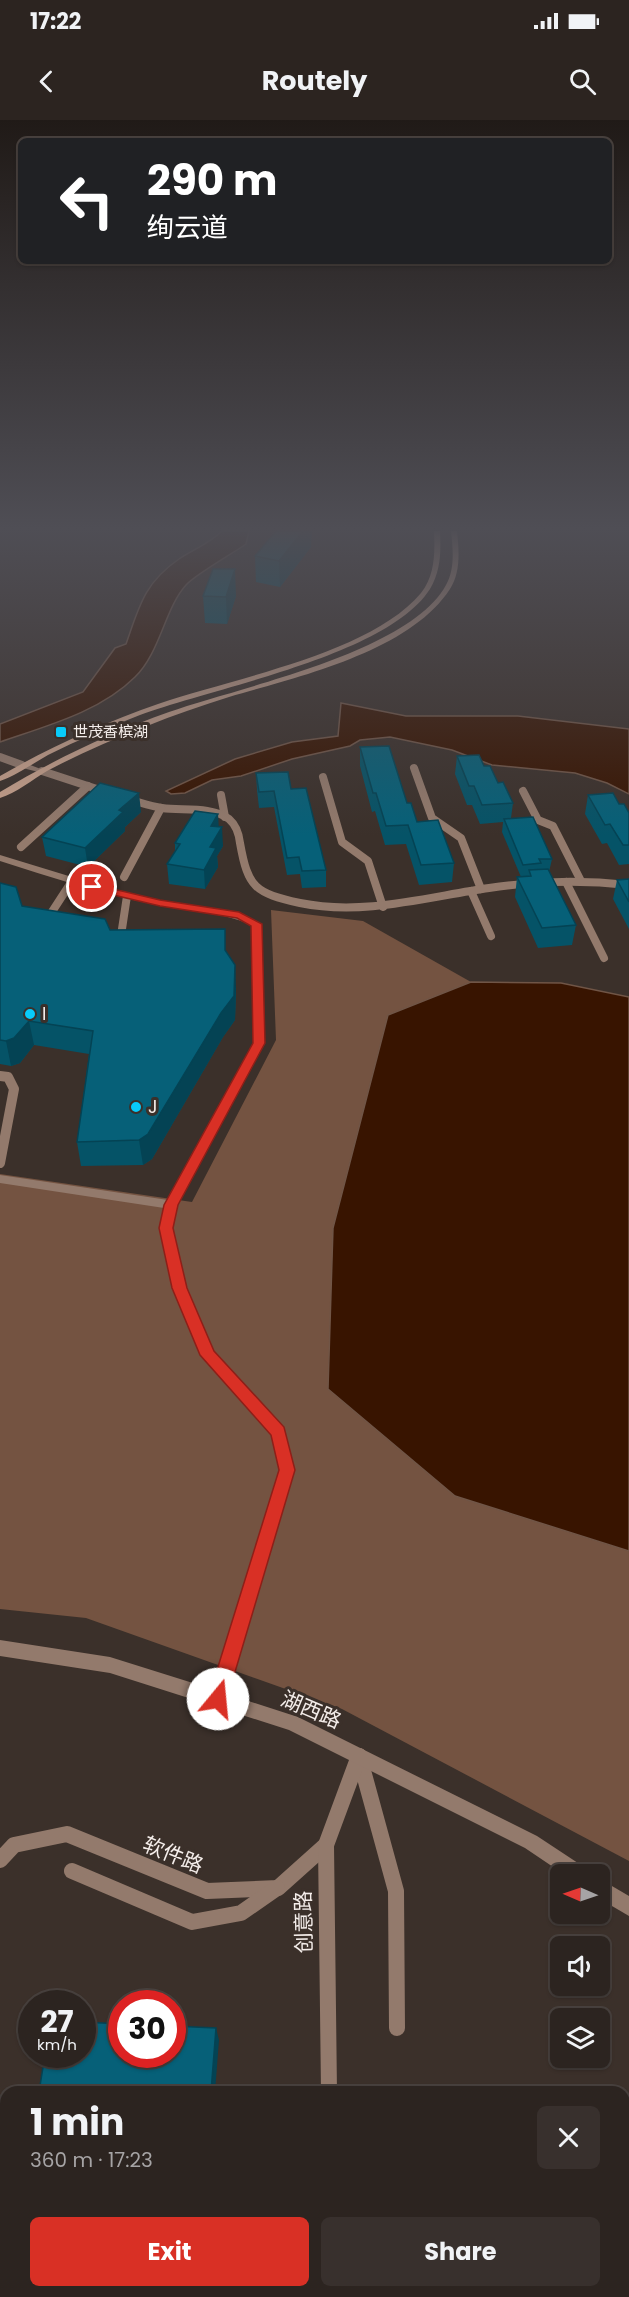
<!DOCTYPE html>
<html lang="en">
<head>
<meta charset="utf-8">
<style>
  :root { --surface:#2c2420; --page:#38302d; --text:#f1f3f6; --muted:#a6a4a5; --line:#48413e; --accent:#d93025 }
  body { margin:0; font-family:Poppins,"Noto Sans SC",sans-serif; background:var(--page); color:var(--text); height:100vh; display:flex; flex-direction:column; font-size:22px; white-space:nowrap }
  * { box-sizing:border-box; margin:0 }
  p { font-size:20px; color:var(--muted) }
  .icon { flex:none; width:33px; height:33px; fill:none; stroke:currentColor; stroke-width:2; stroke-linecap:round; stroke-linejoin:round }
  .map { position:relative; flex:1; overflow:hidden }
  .panel { position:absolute; left:0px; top:1966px; width:630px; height:212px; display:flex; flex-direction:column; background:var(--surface); border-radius:18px 18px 0 0; box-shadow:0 2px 4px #0004,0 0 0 2px var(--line) }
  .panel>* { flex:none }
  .banner { position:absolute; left:18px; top:18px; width:594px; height:126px; border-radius:9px; box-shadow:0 2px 4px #0004,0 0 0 2px var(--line); background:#202124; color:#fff; overflow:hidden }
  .needle { width:39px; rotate:272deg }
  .tools { position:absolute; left:550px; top:1744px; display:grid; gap:12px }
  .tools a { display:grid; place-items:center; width:60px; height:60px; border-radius:9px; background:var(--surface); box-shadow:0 2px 4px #0004,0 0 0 2px var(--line); font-size:30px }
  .speed { position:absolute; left:18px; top:1870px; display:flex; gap:12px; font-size:30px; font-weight:700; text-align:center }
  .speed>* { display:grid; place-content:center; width:78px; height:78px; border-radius:50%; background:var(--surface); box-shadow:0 2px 4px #0004,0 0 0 2px var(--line); line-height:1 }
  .speed small { font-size:15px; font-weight:400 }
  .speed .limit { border:9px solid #d22; background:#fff; color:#111 }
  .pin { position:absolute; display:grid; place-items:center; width:51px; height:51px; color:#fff; margin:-26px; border:3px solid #fff; border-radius:50%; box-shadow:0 2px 6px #0007 }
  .me { position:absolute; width:66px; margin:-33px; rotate:17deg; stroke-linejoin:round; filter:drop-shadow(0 0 4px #0008) }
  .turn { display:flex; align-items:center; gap:21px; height:126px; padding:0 30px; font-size:27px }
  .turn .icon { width:78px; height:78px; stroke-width:2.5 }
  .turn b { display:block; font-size:42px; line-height:51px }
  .round { display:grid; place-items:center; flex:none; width:63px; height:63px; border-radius:9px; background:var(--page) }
  .summary { display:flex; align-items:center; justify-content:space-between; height:102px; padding:0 30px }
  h1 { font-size:36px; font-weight:700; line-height:45px }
  .primary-button { display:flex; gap:12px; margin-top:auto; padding:12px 30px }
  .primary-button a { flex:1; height:69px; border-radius:9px; background:var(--accent); color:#fff; font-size:24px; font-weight:700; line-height:69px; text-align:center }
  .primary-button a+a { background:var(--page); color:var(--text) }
  .status { display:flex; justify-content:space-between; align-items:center; height:42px; padding:0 30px; background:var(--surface); direction:ltr }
  .status svg { height:16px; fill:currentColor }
  header { display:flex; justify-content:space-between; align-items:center; height:78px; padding:0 30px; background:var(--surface); font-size:27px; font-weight:700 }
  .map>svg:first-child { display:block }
  .green { fill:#745341 }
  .water { fill:#381400; stroke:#705546; stroke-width:1.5 }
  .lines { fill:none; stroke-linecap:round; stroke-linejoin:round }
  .service-far2 { stroke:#937a6c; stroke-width:8 }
  .service-far1 { stroke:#937a6c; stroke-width:10 }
  .service { stroke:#937a6c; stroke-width:16 }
  .minor { fill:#937a6c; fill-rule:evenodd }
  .tertiary { fill:#937a6c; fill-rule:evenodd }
  .secondary { fill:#c9a28c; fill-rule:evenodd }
  .wall { fill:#055367 }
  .shaded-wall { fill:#044354 }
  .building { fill:#066078; stroke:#044354; stroke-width:1.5 }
  .route { fill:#d93025; stroke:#8d1f18; stroke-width:1.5 }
  .poi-dot { fill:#08cbfa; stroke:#3b302a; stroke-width:2 }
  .labels { text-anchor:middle; stroke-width:6; stroke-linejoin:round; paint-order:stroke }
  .far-poi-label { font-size:15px; fill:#f4edea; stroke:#3b302a; text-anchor:start }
  .poi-label { font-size:18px; fill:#f4edea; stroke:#3b302a; text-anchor:start }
  .near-street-label { font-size:21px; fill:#f4edea; stroke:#3b302a }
</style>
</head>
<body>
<div class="status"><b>17:22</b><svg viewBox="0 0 49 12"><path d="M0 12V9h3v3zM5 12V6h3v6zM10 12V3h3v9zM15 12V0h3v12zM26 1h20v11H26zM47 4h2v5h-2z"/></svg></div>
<header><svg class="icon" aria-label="back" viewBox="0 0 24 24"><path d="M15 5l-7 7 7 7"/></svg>Routely<svg class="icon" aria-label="search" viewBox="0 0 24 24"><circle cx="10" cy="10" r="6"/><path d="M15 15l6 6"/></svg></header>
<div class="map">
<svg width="629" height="2177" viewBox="0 0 629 2177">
  <rect width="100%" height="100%" fill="#3b302a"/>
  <polygon class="green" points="271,790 363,801 471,862 387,896 455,1376 629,1431 629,1741 342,1589 86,1498 0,1489 0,1054 192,1082 276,920"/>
  <g class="water">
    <path d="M222 411H249L246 424C232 434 196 454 186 465 165 488 160 533 135 557 100 592 46 606 0 622V604L83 572 115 528 126 524C139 487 144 463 179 439 194 429 209 424 222 411Z"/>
    <polygon points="341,583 406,596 518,596 629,609 629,674 607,663 575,653 492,645 452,630 390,617 360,620 350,626 292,639 241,656 212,660 185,673 171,674 166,671 235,639 292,622 338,616"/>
    <polygon points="471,862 561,863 629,877 629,1431 455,1376 328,1269 333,1108 388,895"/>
  </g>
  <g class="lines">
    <g class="service-far2">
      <polyline points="0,637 22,645"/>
      <polyline points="414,648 432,698 461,718 481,769"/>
      <polyline points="42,651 106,672"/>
      <polyline points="323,657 342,722 368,741 383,787"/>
      <polyline points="523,671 538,700 553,706 581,761"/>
      <polyline points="221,675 225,697"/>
      <path d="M127 679C139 682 150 686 162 688 182 691 211 686 229 699 236 705 239 714 240 723 248 768 255 773 300 783 363 796 427 777 489 768 535 761 582 760 629 765"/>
      <polyline points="21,727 88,666"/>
      <polyline points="124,757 161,688"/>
      <polyline points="566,762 604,838"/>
      <polyline points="471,771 491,816"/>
      <polyline points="46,801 72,761"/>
      <polyline points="120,822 127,776"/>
    </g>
    <polyline class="service-far1" points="0,956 8,957 14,969 0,1043"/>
    <g class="service">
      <polyline points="359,1636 396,1771 397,1908"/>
      <polyline points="0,1740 14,1725 67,1714 207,1771 278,1768 326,1725"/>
      <polyline points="72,1751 192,1802 241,1793 277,1768"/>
      <polyline points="329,1972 326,1725 359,1636"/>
      <polyline points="330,2172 330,2177"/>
    </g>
    <g class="minor">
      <path d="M0 735 121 772 159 780 236 793 261 804 264 923 177 1085 172 1108 185 1169 213 1232 283 1308 294 1350 227 1574 298 1597 537 1716 587 1749 590 1755H565L525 1728 289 1610 110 1553 0 1536V1520L110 1537 212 1569 280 1350 272 1315 201 1235 173 1169 160 1108 164 1088 0 1063V1055L168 1080 254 923 251 805C220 791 185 791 152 784 100 773 50 757 0 741Z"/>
      <polygon points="600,1759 629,1776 629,1796 600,1779"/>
    </g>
    <polygon class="tertiary" points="19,643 25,643 46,651 42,653 19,647"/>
    <g class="secondary">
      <path d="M434 411H440C441 431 441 451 430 469 387 536 215 567 140 595 109 607 78 620 48 635 32 644 17 655 0 661V656C50 627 103 603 158 584 233 558 370 534 421 473 435 455 435 433 434 411Z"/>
      <path d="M451 411H457C459 430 461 452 450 469 409 532 297 557 229 577 201 586 174 595 147 606 113 619 79 634 47 651 32 660 16 673 0 678V672C53 640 110 613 169 592 239 567 409 533 446 465 455 449 453 429 451 411Z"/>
    </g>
  </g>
  <g class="wall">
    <polygon points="311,427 280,467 256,462 255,436"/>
    <polygon points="203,476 236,476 227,504 205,503"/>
    <polygon points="360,627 407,683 417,702 454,743 452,762 419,765 406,724 385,725 375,691 372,692 360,646"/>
    <polygon points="457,636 484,646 513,683 511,698 552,739 549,752 576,805 572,825 538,828 515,777 517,757 521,757 502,712 503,702 480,704 472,685 467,685 455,654"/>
    <polygon points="256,653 291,669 326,750 326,767 302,768 300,754 287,755 274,687 259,688 257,670"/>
    <polygon points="588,675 619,684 629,693 629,744 619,745 607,723 602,724 585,694"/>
    <polygon points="141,692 125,707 125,711 88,747 46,736 42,717"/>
    <polygon points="219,707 223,726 217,736 218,747 205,769 169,764 167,744 175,731 175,723"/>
    <polygon points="629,759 629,809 613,779 617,760"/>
    <polygon points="0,763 22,786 110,810 227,833 236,870 235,900 223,917 152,1039 143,1045 81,1046 77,1022 89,934 34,925 20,943 11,946 0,944"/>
  </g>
  <g class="shaded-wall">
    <polygon points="303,411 312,411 311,427 280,467 279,441"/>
    <polygon points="235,449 236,476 227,504 226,477"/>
    <polygon points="139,673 141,692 125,707 125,711 88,747 85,728 119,690"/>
    <polygon points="218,694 219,711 222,707 223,726 217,736 218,747 205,769 204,750 210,727 211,706"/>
    <polygon points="235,845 236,870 235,900 223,917 152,1039 143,1045 139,1020"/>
    <polygon points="29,901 34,925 20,943 11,946 6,921"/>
    <polygon points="216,1908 219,1920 215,1972 211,1972"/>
    <polygon points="195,2172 200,2172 199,2177 194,2177"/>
  </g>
  <g class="building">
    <polygon points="276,411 303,411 279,441 255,436"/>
    <polygon points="213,449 235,449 226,477 203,476"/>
    <polygon points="389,626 407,683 411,683 417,702 438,700 454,743 421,745 408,705 386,706 376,673 373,673 360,627"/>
    <polygon points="479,635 484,646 490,646 498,663 503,662 513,683 482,685 474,666 469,666 457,636"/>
    <polygon points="288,652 291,669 306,668 326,750 302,751 299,737 287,738 274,671 259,672 256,653"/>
    <polygon points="100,663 139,673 119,690 123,692 85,728 42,717"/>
    <polygon points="613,673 619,684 624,684 629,693 629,725 623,725 610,704 605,705 588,675"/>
    <polygon points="195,691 218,694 211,706 222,707 210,727 216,728 204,750 167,744 180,724 175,723"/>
    <polygon points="533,697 552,739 539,739 541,743 523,745 504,699"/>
    <polygon points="548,749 576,805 542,808 517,757 531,756 529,750"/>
    <polygon points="629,759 629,782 617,760"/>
    <polygon points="0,763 16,767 22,786 105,799 110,810 225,809 225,830 235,845 234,876 221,893 148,1014 139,1020 77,1022 93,911 29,901 14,918 6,921 0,920"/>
    <polygon points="82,1902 122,1904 122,1935 172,1935 172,1906 216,1908 211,1972 39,1972 45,1935 82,1935"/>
    <polygon points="8,2172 195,2172 194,2177 7,2177"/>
  </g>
  <linearGradient id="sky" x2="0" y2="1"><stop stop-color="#201a17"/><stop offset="0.57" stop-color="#4f4e55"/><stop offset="1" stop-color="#4f4e55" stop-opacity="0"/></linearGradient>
  <rect width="629" height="716" fill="url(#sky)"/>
  <polygon class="route" points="92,764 160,780 239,792 262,804 265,923 178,1085 173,1108 187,1168 214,1231 284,1307 295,1350 227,1579 224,1586 218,1588 211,1586 208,1579 279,1350 271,1315 200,1235 172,1168 159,1108 164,1085 253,923 251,806 237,798 160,786 88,769 86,767"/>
  <g class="poi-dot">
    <rect x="55" y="606" width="12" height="12" rx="3"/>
    <circle cx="30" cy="894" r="6"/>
    <circle cx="136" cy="987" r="6"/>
  </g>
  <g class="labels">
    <g class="far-poi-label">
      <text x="73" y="617">世茂香槟湖</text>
    </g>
    <g class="poi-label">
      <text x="42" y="900">I</text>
      <text x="148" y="993">J</text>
    </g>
    <g class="near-street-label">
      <text transform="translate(311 1590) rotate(23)" y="7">湖西路</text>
      <text transform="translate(173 1735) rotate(22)" y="7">软件路</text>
      <text transform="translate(304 1802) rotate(-91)" y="7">创意路</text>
    </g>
  </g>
</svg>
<div class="tools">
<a><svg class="needle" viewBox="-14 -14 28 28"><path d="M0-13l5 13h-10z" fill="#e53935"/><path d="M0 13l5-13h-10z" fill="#a6a4a5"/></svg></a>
<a><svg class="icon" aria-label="sound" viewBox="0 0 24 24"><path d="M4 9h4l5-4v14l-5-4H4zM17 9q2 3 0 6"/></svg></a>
<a><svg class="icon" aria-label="layers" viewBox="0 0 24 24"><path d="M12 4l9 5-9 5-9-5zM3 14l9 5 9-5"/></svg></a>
</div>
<div class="speed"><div>27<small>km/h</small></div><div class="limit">30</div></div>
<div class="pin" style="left:92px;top:767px;background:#d93025"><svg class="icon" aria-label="arrive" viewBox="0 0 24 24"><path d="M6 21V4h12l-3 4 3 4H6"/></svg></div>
<svg class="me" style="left:218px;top:1579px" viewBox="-20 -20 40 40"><circle r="19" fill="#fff"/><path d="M0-13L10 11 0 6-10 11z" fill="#d93025"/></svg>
<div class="banner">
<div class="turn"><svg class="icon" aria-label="left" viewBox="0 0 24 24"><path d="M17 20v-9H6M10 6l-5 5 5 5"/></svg><div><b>290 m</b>绚云道</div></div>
</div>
<section class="panel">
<div class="summary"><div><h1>1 min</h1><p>360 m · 17:23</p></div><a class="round"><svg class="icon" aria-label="close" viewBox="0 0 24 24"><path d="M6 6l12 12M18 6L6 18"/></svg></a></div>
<div class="primary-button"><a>Exit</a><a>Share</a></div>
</section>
</div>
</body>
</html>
